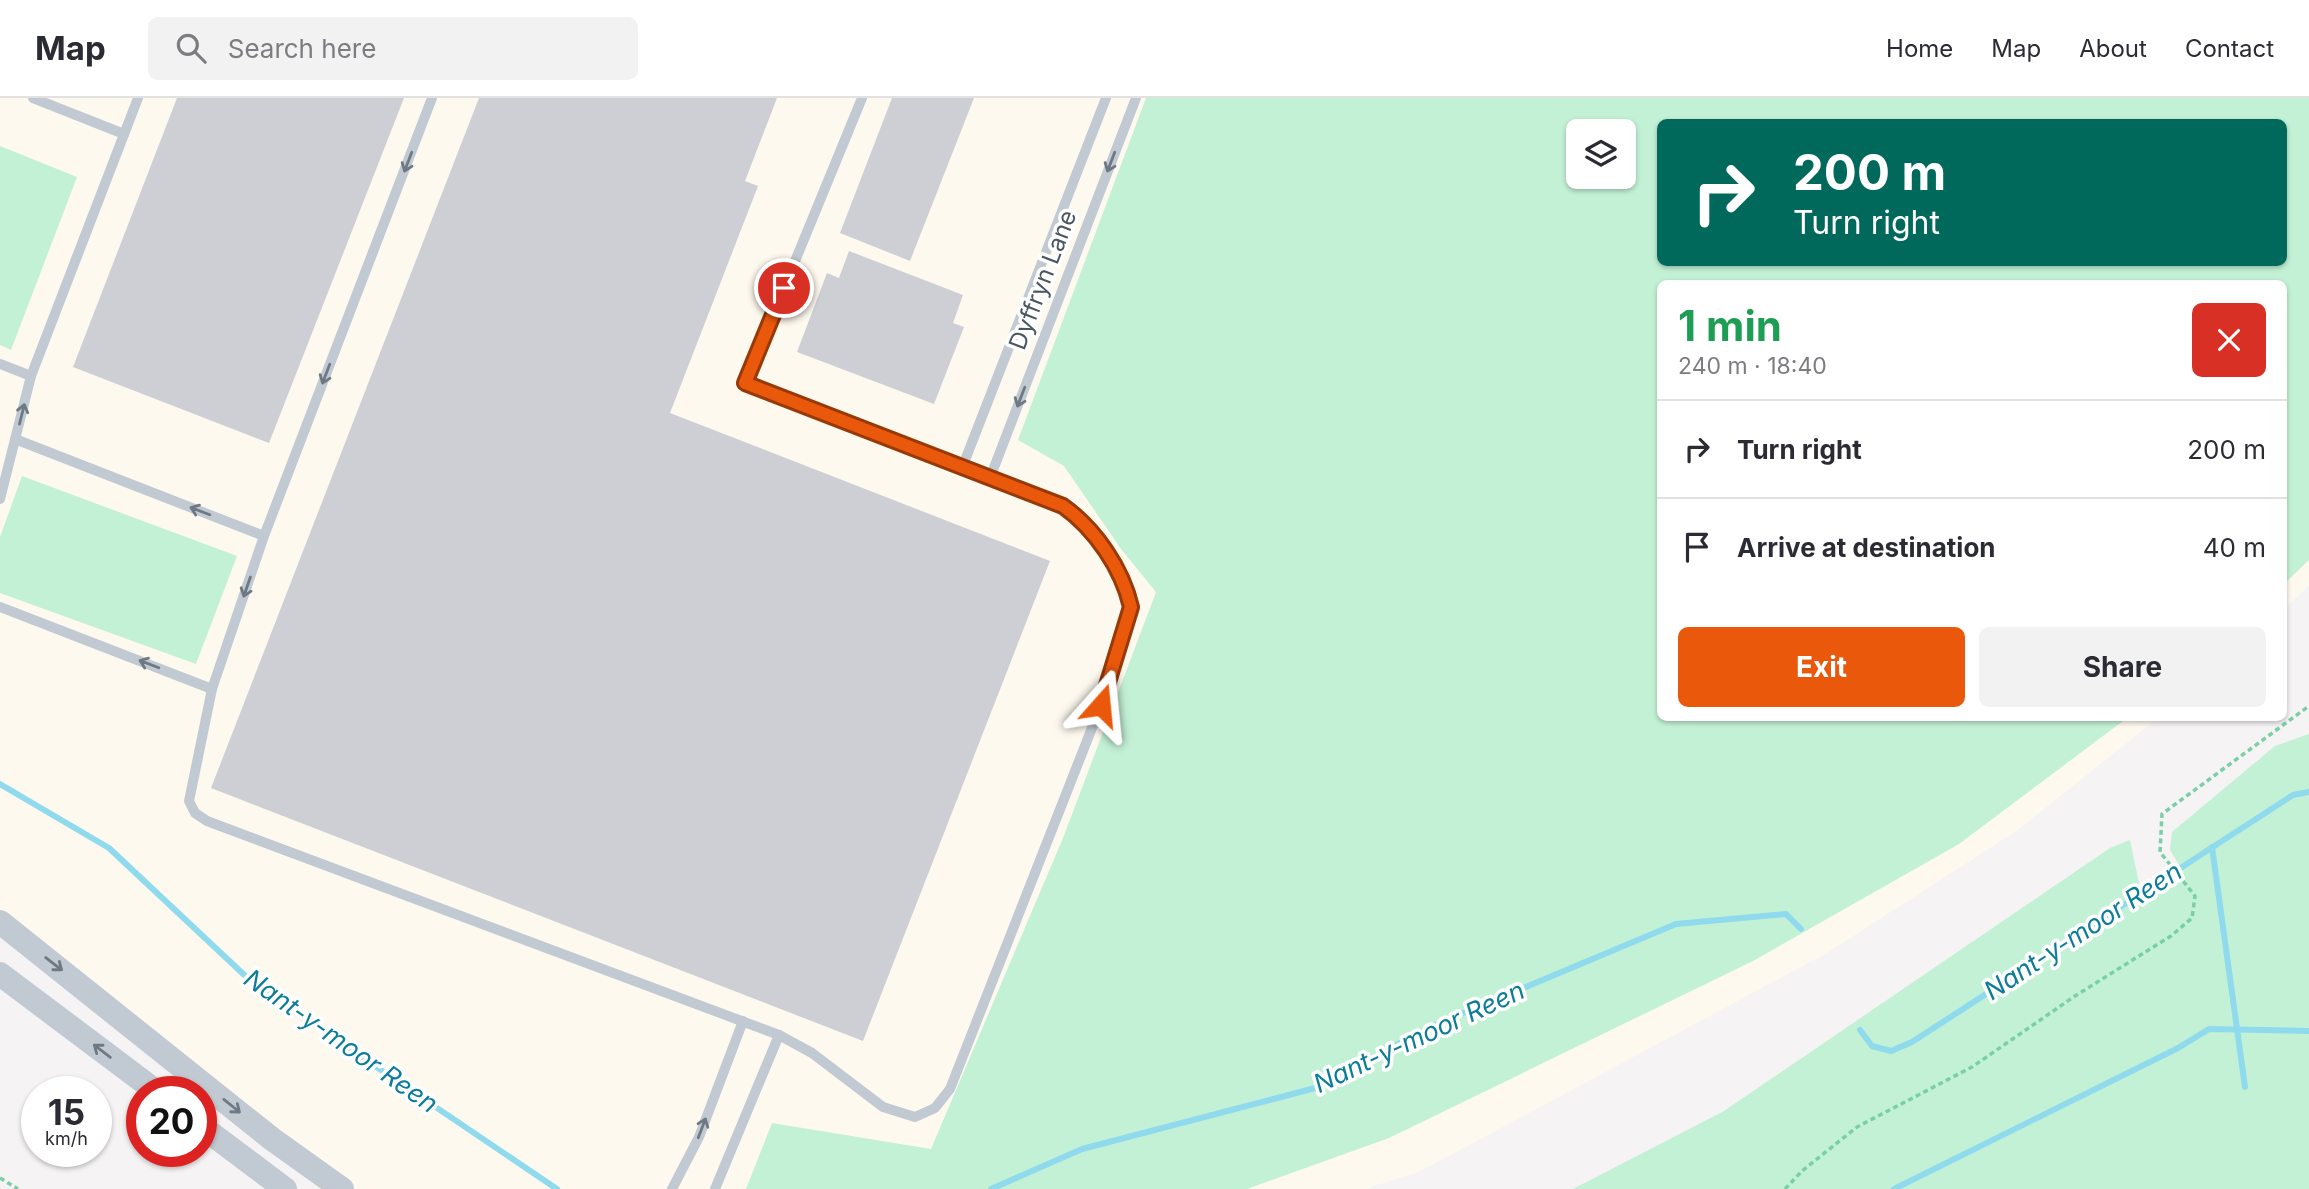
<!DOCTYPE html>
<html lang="en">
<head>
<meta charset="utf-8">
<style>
  :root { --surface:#fff; --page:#f2f2f3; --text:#2b2b33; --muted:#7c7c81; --line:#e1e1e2; --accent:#ea580c }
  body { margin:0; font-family:Inter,sans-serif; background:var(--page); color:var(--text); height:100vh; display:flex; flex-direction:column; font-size:26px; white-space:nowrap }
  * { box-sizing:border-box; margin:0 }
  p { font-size:23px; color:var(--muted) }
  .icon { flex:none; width:38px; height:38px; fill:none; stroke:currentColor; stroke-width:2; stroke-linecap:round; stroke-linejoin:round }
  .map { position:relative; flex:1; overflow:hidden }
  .sheet { position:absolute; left:1657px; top:182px; width:630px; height:441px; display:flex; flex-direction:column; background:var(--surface); border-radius:10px; box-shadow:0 2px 5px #0004 }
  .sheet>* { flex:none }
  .banner { position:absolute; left:1657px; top:21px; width:630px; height:147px; border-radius:10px; box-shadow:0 2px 5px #0004; background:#00695c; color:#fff; overflow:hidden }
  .fabs { position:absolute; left:1566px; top:21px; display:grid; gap:14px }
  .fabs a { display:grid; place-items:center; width:70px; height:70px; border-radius:10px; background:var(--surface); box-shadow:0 2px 5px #0004; font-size:35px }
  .speed { position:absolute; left:21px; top:978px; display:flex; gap:14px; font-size:35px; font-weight:700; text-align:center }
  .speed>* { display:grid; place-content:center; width:91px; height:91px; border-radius:50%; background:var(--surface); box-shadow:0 2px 5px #0004; line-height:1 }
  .speed small { font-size:18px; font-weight:400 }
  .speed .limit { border:10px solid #d22; background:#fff; color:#111 }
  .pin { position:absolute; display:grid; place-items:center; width:60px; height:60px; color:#fff; margin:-30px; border:4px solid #fff; border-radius:50%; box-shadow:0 2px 7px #0007 }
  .me { position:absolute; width:77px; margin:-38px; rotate:18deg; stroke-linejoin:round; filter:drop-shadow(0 0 5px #0008) }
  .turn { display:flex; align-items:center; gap:24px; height:147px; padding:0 21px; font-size:32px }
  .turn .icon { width:91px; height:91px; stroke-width:2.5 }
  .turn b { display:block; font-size:49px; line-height:60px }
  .round { display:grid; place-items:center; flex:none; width:74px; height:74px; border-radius:10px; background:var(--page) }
  .overview { display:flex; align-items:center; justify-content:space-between; height:119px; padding:0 21px }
  h1 { font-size:42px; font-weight:700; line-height:52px; color:#1e9e55 }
  .button { display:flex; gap:14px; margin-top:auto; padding:14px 21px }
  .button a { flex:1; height:80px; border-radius:10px; background:var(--accent); color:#fff; font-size:28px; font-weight:700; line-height:80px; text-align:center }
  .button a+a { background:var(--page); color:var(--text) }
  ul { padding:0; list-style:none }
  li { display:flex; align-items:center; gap:21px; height:98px; padding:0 21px; border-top:2px solid var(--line) }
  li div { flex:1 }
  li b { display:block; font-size:26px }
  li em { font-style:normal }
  header { display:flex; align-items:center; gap:42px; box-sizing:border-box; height:98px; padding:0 35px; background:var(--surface); border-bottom:2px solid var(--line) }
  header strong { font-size:33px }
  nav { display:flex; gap:38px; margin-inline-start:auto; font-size:24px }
  .search { width:490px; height:63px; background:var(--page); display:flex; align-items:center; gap:18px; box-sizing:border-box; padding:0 24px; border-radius:10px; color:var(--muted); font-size:26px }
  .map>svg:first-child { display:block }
  .commercial { fill:#fdf9ef; fill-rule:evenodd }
  .green { fill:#c3f1d5; fill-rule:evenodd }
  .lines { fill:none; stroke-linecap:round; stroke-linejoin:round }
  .stream { stroke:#90daee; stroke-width:6 }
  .building { fill:#cdcfd5 }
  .path { stroke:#7ad0a6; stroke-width:3.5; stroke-dasharray:5 3.5; stroke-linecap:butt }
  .service { stroke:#c1cad2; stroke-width:10 }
  .tertiary { stroke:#c1cad2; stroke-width:24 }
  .oneway { stroke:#6e7983 }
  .route-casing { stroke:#983908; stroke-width:18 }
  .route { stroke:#ea580c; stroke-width:12 }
  .labels { text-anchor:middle; stroke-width:7; stroke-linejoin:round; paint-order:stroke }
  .street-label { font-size:24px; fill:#4a5661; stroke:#fff }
  .water-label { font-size:26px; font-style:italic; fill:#0c7c9b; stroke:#fff }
</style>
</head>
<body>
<header>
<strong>Map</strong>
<div class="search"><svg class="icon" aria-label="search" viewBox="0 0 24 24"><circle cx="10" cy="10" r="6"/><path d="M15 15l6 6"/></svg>Search here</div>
<nav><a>Home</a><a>Map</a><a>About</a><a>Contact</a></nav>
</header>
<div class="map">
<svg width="2309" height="1091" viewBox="0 0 2309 1091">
  <rect width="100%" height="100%" fill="#f5f3f3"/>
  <path class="commercial" d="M0 0H2309V488L2284 511V186H1661V620H2158L2018 732 1827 855 1419 1074 1365 1091H342L0 824ZM1661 24H2284V164H1661ZM1578 33H1624V79H1578Z"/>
  <g class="green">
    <path d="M1146 0H2309V462L2284 486V186H1661V620H2127L1959 746 1753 863 1389 1040 1247 1091H746L772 1025 931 1051 1063 740 1156 494 1121 451 1064 368 1018 342ZM2284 24V164H1661V24ZM1624 33V79H1578V33Z"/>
    <polygon points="0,48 77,79 11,252 0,247"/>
    <polygon points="22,378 237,458 196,566 0,495 0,439"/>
    <polygon points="2309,636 2309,1091 1573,1091 1724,1013 2110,750 2130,742 2141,795 2181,770 2170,752 2172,734 2275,648"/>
  </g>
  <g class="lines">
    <g class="stream">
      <polyline points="0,686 109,750 255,887 557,1091"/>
      <polyline points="2212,749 2245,989"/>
      <polyline points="1860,932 1872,948 1891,953 1912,944 2293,697 2309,694"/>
      <polyline points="991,1091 1082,1051 1319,989 1430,929 1676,826 1786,816 1801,831"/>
      <polyline points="1894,1091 2178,950 2209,931 2309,933"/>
    </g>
  </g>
  <g class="building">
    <polygon points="177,0 404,0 269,345 73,269"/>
    <polygon points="479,0 777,0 745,83 758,88 670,315 1050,463 863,943 211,690"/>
    <polygon points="892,0 974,0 910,163 840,135"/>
    <polygon points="849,153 963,197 953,225 964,229 934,306 797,254 827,175 839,180"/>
  </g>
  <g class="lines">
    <g class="path">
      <polyline points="0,1080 18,1091"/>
      <polyline points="1785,1091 1802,1073 1857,1029 1972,969 2075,898 2171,838 2192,820 2195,798 2160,754 2162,716 2309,608"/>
    </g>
    <g class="service">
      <polyline points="33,0 124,36"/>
      <path d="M432 0 264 438 212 591 189 703 195 715 207 723 779 937 812 955 883 1009 915 1019 935 1010 950 991 1101 607 1131 509C1122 470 1095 431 1063 408L745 285 862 0"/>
      <polyline points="0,266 31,278"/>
      <polyline points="15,341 264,438"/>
      <polyline points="962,370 1106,0"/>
      <polyline points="990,380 1136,0"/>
      <polyline points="0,401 31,278 138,0"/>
      <polyline points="0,509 212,591"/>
      <polyline points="672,1091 699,1039 743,923"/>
      <polyline points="715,1091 779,937"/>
    </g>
    <g class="tertiary">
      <polyline points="0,824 272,1041 342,1091"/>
      <polyline points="0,876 157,994"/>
      <polyline points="201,1028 285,1091"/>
    </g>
  </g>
  <defs><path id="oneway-shaft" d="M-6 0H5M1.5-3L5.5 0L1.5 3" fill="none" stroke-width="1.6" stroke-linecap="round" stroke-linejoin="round" transform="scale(1.75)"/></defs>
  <g class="oneway">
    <use href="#oneway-shaft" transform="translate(408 64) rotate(111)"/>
    <use href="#oneway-shaft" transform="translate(1111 64) rotate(111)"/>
    <use href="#oneway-shaft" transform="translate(326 276) rotate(111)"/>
    <use href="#oneway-shaft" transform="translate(1021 299) rotate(111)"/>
    <use href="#oneway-shaft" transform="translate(22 316) rotate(-76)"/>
    <use href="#oneway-shaft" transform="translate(200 413) rotate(-159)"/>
    <use href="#oneway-shaft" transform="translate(247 489) rotate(109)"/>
    <use href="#oneway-shaft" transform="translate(149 566) rotate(-159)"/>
    <use href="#oneway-shaft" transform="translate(54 866) rotate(38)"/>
    <use href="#oneway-shaft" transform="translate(102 953) rotate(-143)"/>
    <use href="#oneway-shaft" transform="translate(232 1008) rotate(39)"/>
    <use href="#oneway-shaft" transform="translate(702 1030) rotate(-69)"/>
  </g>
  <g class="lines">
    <defs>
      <path id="route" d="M784 190 745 285 1063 408C1095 431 1122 470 1131 509L1101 607"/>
    </defs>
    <use href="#route" class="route-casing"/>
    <use href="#route" class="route"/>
  </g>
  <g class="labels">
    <g class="street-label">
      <text transform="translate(1043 182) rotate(-69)" y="8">Dyffryn Lane</text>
    </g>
    <g class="water-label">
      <text transform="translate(2083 833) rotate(-33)" y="9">Nant-y-moor Reen</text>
      <text transform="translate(1419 939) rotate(-25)" y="9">Nant-y-moor Reen</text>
      <text transform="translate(341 943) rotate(35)" y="9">Nant-y-moor Reen</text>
    </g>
  </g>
</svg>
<div class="fabs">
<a><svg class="icon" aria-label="layers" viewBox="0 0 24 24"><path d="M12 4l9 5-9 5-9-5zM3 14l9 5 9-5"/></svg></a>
</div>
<div class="speed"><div>15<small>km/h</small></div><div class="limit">20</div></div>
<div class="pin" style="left:784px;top:190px;background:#d93025"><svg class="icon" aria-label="arrive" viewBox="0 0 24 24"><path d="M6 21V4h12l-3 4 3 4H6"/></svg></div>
<svg class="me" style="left:1101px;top:607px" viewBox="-20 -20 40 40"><path d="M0-17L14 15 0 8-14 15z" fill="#ea580c" stroke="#fff" stroke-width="4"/></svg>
<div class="banner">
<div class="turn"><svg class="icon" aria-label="right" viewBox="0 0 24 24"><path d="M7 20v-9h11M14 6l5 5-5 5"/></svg><div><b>200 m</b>Turn right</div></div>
</div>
<section class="sheet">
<div class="overview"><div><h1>1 min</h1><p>240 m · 18:40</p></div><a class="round" style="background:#d93025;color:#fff"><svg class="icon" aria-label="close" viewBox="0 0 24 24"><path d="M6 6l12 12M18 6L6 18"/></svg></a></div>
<ul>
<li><svg class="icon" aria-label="right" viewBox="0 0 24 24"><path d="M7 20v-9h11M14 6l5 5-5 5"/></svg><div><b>Turn right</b></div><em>200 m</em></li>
<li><svg class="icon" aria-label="arrive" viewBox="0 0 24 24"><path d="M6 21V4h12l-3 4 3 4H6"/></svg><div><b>Arrive at destination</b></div><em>40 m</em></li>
</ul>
<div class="button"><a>Exit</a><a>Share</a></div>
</section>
</div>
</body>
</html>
